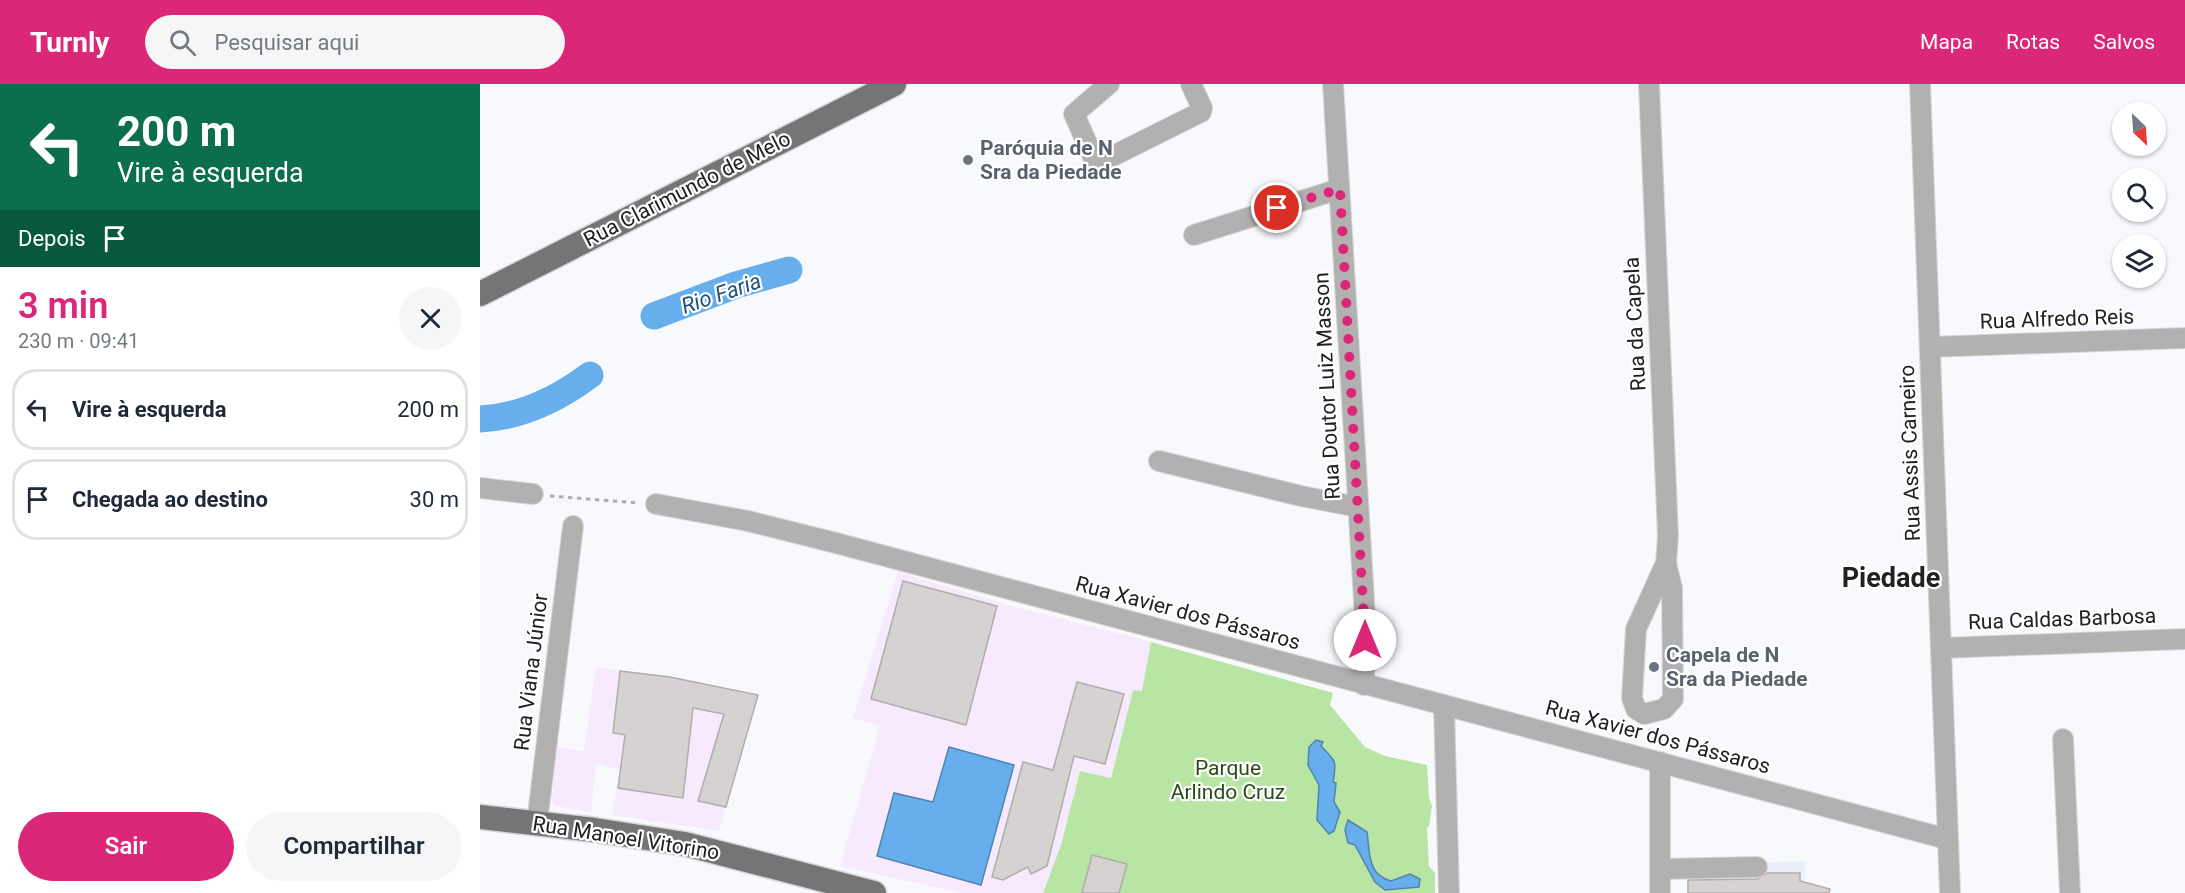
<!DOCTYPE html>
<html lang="pt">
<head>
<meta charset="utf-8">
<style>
  :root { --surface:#fff; --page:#f6f6f7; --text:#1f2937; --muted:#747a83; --line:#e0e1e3; --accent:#db2777 }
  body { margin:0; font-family:Roboto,sans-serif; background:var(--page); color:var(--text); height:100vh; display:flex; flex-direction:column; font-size:22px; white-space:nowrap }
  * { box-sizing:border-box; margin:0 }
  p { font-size:20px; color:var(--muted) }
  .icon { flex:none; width:33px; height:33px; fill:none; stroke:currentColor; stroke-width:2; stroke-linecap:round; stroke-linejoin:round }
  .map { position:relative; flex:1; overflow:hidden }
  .side { display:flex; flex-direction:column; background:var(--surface); width:480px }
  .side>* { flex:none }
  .hud { background:#0b6e4f; color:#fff; overflow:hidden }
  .needle { width:39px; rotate:155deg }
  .controls { position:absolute; left:1632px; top:18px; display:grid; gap:12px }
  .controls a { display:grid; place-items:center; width:54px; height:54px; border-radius:50%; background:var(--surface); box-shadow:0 2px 4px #0004; font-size:30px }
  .pin { position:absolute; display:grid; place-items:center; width:51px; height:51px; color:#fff; margin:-26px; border:3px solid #fff; border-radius:50%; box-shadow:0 2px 6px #0007 }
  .me { position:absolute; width:66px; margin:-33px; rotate:0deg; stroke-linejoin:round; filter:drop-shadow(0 0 4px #0008) }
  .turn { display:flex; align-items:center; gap:21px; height:126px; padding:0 18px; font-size:27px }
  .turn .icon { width:78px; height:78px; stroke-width:2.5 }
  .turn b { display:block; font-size:42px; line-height:51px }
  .then { display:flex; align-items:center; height:57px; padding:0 18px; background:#0003; gap:12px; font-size:22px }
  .round { display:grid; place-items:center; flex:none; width:63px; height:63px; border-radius:32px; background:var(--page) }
  .headline { display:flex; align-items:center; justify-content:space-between; height:102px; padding:0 18px }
  h1 { font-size:36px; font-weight:600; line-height:45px; color:var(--accent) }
  .button { display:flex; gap:12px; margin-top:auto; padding:12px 18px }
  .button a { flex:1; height:69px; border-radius:36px; background:var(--accent); color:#fff; font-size:24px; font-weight:600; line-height:69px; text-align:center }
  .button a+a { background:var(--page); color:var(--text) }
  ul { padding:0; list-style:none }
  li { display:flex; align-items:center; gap:18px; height:81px; margin:0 12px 9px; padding:0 6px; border:3px solid var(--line); border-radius:24px }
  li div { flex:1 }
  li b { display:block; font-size:22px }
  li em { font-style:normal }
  header { display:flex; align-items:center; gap:36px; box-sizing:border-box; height:84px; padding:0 30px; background:var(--accent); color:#fff }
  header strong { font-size:28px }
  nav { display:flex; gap:33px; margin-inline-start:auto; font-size:21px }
  .search { width:420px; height:54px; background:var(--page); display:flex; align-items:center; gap:15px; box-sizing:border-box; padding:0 21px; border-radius:33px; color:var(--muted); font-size:22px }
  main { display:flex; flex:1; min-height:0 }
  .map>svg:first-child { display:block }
  .built { fill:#eceffa }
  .education { fill:#f7eafe }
  .green { fill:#b8e4a4 }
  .water { fill:#66afec; stroke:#5184af; stroke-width:1.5 }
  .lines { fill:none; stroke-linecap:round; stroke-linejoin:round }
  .river { stroke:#66afec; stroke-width:27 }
  .building { fill:#d5d2d1; stroke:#b0adac; stroke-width:1.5 }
  .minor-casing { stroke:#d6d6d9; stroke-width:22 }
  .major-casing { stroke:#d6d6d9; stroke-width:27 }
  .path { stroke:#acadaf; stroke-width:3; stroke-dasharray:4.5 4.5; stroke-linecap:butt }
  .minor { stroke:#b2b1b0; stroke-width:20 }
  .major { stroke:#777574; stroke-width:24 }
  .route { stroke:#db2777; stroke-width:10; stroke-dasharray:0 18 }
  .worship-dot { fill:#6b7280; stroke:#fff; stroke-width:2 }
  .labels { text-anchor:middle; stroke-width:4.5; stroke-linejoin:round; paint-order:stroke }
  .worship-label { font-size:21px; font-weight:bold; fill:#5b616d; stroke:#fff; text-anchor:start }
  .street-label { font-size:21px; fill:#212122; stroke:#fff }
  .park-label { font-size:21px; fill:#2a4b18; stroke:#fff }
  .water-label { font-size:22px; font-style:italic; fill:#20547d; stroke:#fff }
  .district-label { font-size:27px; font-weight:bold; fill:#212122; stroke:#fff }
</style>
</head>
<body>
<header>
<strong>Turnly</strong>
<div class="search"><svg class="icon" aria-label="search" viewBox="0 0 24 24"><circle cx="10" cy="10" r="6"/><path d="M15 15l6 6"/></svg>Pesquisar aqui</div>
<nav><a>Mapa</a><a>Rotas</a><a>Salvos</a></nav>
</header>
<main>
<section class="side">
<div class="hud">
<div class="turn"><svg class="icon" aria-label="left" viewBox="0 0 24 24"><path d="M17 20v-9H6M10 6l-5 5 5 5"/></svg><div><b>200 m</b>Vire à esquerda</div></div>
<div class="then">Depois<svg class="icon" aria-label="arrive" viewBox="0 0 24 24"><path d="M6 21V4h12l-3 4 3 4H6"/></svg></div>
</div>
<div class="headline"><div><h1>3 min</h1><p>230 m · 09:41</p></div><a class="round"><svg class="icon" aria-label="close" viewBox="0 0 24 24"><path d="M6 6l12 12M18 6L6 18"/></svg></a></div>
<ul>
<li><svg class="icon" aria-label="left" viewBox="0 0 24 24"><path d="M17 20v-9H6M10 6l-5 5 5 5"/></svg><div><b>Vire à esquerda</b></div><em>200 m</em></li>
<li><svg class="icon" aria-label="arrive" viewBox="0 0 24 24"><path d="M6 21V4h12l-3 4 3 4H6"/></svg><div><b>Chegada ao destino</b></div><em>30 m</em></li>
</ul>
<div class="button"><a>Sair</a><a>Compartilhar</a></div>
</section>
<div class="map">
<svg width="1705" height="809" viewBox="0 0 1705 809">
  <rect width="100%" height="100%" fill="#f8f9fc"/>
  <polygon class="built" points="1325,777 1324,799 1343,809 1208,809 1207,780"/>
  <g class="education">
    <polygon points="418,488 535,523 671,558 662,608 653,606 631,694 600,687 581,761 563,809 481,809 360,782 400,642 373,634"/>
    <polygon points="116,583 190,593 278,611 239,747 132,731 140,686 116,679 111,728 75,722 72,716 77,663 104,667"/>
  </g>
  <polygon class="green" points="671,558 853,609 850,621 885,663 905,672 947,681 949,714 952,722 949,743 947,743 949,782 955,789 955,809 563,809 581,761 600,687 631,694 653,606 662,607"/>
  <g class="water">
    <path d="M836 656 843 658 841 662C856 677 857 677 853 698L856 699 854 718 860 728 854 747 849 750 837 736 839 701 828 681 829 663Z"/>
    <polygon points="469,663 534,681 501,801 397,772 414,709 453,718"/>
    <path d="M868 736 887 748C890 768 887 791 911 797L930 790 940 795 939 803 905 806 895 798 875 761 868 759 865 746Z"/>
  </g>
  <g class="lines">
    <g class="river">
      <polyline points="174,232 256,201 309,186"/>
      <path d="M0 335C40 333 78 315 110 291"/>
    </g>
  </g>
  <g class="building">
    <polygon points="423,497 517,522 486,641 391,615"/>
    <polygon points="140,587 190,593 278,611 246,723 218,717 244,630 213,624 203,714 138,704 145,651 133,649"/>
    <polygon points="597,598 644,610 625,680 594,672 567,782 551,790 548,783 523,796 512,793 543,678 573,686"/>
    <polygon points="612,771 647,780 639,809 602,809"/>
    <polygon points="1287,789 1320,789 1320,797 1350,805 1349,809 1208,809 1208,796 1277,795"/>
  </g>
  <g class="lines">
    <defs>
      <g id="minor">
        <polyline points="629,0 594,30 613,73 617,77 623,77 721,28 722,24 711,0"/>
        <polyline points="853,0 885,533 884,601"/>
        <polyline points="1169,0 1188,452 1186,479 1156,545 1152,614 1156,625 1164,630 1184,625 1193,615 1192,504 1186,479"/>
        <polyline points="1440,0 1470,809"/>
        <polyline points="714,151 859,105"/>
        <polyline points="1450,263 1705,254"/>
        <polyline points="679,377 821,412 878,423"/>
        <polyline points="0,404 53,410"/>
        <polyline points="176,420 268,437 356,459 1467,755"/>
        <polyline points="1461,564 1705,555"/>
        <polyline points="964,622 969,809"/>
        <polyline points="1583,655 1590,809"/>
        <polyline points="1180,678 1180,809"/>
        <polyline points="57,739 93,442"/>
        <polyline points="1180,785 1277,783"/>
      </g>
      <g id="major">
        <polyline points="0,210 414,0"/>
        <polyline points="0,733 115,746 205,760 394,809"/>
      </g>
    </defs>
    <use href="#minor" class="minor-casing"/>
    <use href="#major" class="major-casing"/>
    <g class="path">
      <polyline points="70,412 159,419"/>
      <polyline points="1169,645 1174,659"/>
    </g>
    <use href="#minor" class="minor"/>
    <use href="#major" class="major"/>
  </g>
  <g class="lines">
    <polyline class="route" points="797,124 860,105 885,556"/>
  </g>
  <g class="worship-dot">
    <circle cx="488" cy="76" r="6"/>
    <circle cx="1174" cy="583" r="6"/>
  </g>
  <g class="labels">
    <g class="worship-label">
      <text x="500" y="71">Paróquia de N<tspan x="500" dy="24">Sra da Piedade</tspan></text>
      <text x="1186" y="578">Capela de N<tspan x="1186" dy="24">Sra da Piedade</tspan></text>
    </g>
    <g class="street-label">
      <text transform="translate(207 105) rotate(-27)" y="7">Rua Clarimundo de Melo</text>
      <text transform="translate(1577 235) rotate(-2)" y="7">Rua Alfredo Reis</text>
      <text transform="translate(1155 240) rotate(-93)" y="7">Rua da Capela</text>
      <text transform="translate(847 302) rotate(-93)" y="7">Rua Doutor Luiz Masson</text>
      <text transform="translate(1430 369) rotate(-92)" y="7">Rua Assis Carneiro</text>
      <text transform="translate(708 529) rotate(15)" y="7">Rua Xavier dos Pássaros</text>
      <text transform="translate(1582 535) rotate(-2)" y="7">Rua Caldas Barbosa</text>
      <text transform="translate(51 588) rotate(-83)" y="7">Rua Viana Júnior</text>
      <text transform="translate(1178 653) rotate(15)" y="7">Rua Xavier dos Pássaros</text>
      <text transform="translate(146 754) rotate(9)" y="7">Rua Manoel Vitorino</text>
    </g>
    <g class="park-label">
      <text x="748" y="691">Parque<tspan x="748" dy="24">Arlindo Cruz</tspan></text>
    </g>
    <g class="water-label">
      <text transform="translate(241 209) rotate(-19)" y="8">Rio Faria</text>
    </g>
    <g class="district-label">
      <text x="1411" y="503">Piedade</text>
    </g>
  </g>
</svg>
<div class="controls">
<a><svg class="needle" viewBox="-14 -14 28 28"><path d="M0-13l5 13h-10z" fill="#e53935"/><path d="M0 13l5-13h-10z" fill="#747a83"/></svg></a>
<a><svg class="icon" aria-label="search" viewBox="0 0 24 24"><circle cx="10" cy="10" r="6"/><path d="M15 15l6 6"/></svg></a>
<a><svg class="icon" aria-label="layers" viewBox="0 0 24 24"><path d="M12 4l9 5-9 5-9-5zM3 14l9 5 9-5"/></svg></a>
</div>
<div class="pin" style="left:797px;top:124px;background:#d93025"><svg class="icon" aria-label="arrive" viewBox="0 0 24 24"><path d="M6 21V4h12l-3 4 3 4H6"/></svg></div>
<svg class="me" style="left:885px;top:556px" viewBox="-20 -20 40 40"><circle r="19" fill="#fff"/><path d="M0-13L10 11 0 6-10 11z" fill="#db2777"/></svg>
</div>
</main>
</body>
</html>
